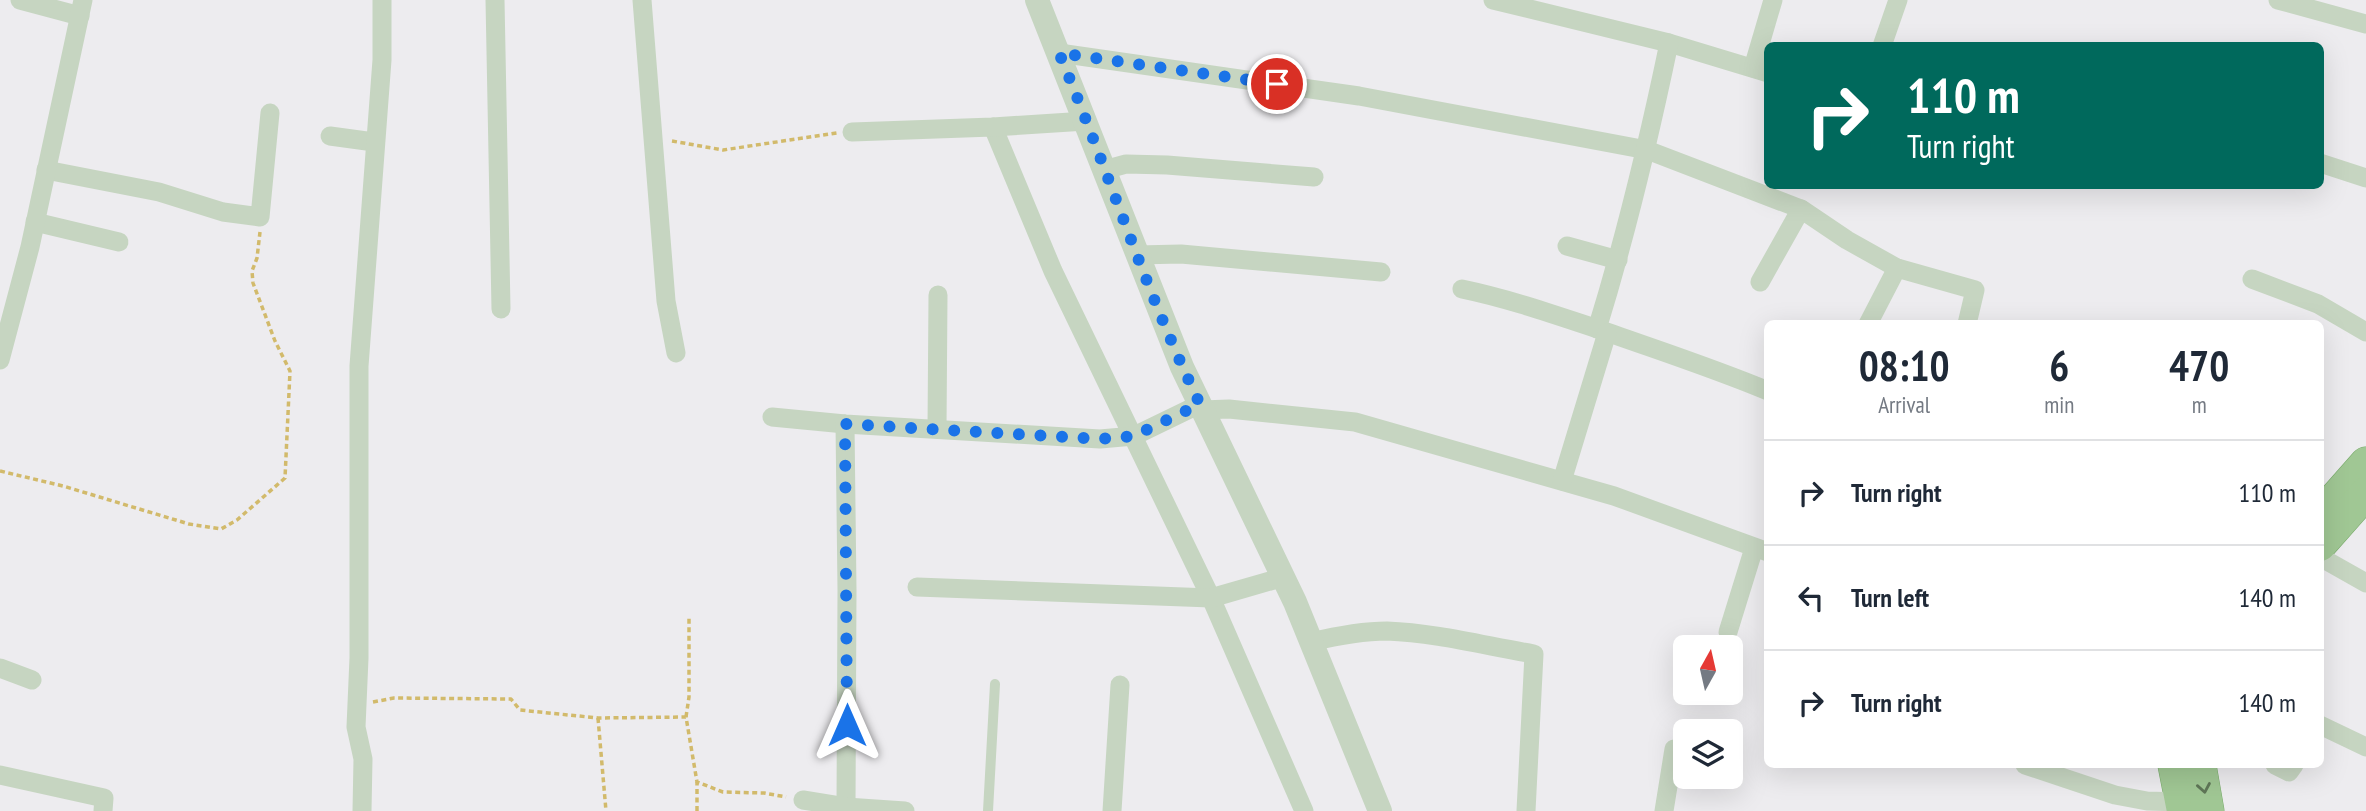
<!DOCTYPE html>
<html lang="en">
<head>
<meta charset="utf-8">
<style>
  :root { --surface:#fff; --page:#f6f6f7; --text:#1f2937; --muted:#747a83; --line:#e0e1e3 }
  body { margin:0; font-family:"PT Sans Narrow",sans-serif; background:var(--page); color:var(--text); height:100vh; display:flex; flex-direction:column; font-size:26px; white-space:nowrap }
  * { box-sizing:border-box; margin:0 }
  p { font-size:23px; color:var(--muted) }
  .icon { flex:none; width:38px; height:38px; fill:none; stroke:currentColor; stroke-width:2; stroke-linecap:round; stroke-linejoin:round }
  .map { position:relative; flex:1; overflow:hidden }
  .details { position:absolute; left:1764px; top:320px; width:560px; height:448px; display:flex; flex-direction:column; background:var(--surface); border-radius:10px; box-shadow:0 7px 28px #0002 }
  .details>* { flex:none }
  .guide { position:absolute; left:1764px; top:42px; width:560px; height:147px; border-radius:10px; box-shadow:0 7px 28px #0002; background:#00695c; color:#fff; overflow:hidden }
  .needle { width:46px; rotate:8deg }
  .fabs { position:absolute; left:1673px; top:635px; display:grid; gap:14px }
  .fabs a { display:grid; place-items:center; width:70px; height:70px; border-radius:10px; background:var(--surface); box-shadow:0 7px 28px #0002; font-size:35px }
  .pin { position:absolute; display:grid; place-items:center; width:60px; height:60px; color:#fff; margin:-30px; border:4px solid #fff; border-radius:50%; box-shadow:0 2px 7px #0007 }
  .me { position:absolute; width:77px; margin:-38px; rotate:0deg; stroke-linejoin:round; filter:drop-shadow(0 0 5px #0008) }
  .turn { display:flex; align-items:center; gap:24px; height:147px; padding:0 28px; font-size:32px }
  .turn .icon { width:91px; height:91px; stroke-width:2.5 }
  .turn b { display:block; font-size:49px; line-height:60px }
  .eta { display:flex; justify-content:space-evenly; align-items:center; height:119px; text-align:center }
  .eta b { font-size:42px; font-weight:800; line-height:49px }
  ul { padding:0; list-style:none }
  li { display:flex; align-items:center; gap:21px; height:105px; padding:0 28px; border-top:2px solid var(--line) }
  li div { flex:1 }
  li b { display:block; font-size:26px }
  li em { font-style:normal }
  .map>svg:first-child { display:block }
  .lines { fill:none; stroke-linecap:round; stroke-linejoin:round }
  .trunk-casing { stroke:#79ab6b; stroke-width:33 }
  .path { stroke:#d2ba6b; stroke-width:3.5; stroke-dasharray:5 3.5; stroke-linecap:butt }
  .service { stroke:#c6d5c1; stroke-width:10 }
  .minor { stroke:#c6d5c1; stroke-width:19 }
  .tertiary { stroke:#c6d5c1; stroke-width:24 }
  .trunk { stroke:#a0c794; stroke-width:32 }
  .oneway { stroke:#5f7657 }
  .route { stroke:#1a73e8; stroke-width:12; stroke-dasharray:0 21.6 }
</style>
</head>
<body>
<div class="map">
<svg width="2366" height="811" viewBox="0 0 2366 811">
  <rect width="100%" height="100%" fill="#edecef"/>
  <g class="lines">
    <defs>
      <g id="trunk">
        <polyline points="2328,506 2366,463"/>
        <polyline points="2320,545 2366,493"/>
        <polyline points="2174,765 2183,811"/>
        <polyline points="2200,765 2208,811"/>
      </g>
    </defs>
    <use href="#trunk" class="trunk-casing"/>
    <g class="path">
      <polyline points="672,141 723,150 837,133"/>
      <polyline points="0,471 63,486 189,524 221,529 237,520 285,478 290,371 275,341 253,283 252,271 257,258 260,232"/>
      <polyline points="373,702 394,698 511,699 520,710 598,718 686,717 697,782 723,792 764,793 786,797"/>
      <polyline points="686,717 689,697 689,616"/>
      <polyline points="598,718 606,811"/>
      <polyline points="697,811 697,782"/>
    </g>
    <polyline class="service" points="988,811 995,684"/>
    <g class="minor">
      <polyline points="20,0 80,16"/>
      <polyline points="495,0 501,309"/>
      <polyline points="642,0 666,301 676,353"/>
      <polyline points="1493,0 1669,43 1768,73"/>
      <polyline points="2278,0 2366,24"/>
      <polyline points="1882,46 1898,0"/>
      <polyline points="1059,53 1359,96 1647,150 1801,209 1847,240 1897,268 1975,290 1967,324"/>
      <polyline points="1753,68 1773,0"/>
      <polyline points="993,127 1053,271 1211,598 1304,811"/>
      <polyline points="852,132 993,127 1086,121"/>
      <polyline points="330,136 374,142"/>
      <polyline points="2320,163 2366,178"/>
      <polyline points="46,170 159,192 223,212 260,217 270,113"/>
      <polyline points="1104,170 1126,164 1167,165 1314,177"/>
      <polyline points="35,222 119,242"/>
      <polyline points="1567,246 1618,260"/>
      <polyline points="1137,255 1181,254 1381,272"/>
      <polyline points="2252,279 2318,304 2366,332"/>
      <polyline points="1760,282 1801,209"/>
      <path d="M1462 289C1510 299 1555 315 1601 330 1657 350 1713 368 1768 391"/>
      <polyline points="1868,324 1897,268"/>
      <path d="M1597 329C1626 235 1649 139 1669 43"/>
      <polyline points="0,360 30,247 83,0"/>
      <polyline points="1202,410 1229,409 1355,422 1614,496 1768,552"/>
      <polyline points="772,417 845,424 1100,439 1134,436 1200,404"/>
      <polyline points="845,424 847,590 846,807"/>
      <polyline points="937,429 938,295"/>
      <polyline points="1562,481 1607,333"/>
      <polyline points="2320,557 2366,583"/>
      <polyline points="917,587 1211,598 1284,577"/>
      <polyline points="1728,632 1754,548"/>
      <path d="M1311 642C1336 636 1362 631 1387 631 1436 633 1486 646 1534 654L1526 811"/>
      <polyline points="0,668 32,680"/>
      <polyline points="2320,725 2366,747"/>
      <polyline points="2025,765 2115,795 2147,801 2181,802"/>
      <polyline points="2275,765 2289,772 2294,765"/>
      <polyline points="0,775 104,798 103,811"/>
      <polyline points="803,800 846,807 905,811"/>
      <polyline points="362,811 363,759 356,727 359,658 359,366 382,60 382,0"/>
      <polyline points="1112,811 1120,685"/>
      <polyline points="1664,811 1674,749"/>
    </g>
    <polyline class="tertiary" points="1037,0 1182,367 1295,602 1380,811"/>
    <use href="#trunk" class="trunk"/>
  </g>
  <defs><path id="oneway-chevron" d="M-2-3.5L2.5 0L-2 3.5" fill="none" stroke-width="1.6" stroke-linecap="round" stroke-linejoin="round" transform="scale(1.75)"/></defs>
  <use class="oneway" href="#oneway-chevron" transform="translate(2204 788) rotate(80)"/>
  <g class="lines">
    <path class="route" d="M847 725 845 424 1100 439 1134 436 1200 404C1145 291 1108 169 1059 53L1277 84"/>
  </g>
</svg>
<div class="fabs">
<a><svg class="needle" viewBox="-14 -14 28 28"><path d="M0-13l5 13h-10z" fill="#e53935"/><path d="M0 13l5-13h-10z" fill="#747a83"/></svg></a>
<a><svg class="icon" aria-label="layers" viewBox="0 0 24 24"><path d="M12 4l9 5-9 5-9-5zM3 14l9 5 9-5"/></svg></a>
</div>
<div class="pin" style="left:1277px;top:84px;background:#d93025"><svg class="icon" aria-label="arrive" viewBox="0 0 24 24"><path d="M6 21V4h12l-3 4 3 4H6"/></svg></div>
<svg class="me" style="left:847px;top:725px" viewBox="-20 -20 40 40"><path d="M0-17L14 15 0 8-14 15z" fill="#1a73e8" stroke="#fff" stroke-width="4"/></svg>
<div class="guide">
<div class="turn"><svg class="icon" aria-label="right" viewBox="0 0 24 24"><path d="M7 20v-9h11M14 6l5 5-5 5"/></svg><div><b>110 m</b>Turn right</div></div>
</div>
<section class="details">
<div class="eta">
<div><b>08:10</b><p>Arrival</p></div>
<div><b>6</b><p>min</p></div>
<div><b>470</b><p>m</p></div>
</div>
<ul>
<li><svg class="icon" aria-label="right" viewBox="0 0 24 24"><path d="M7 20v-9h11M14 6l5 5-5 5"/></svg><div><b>Turn right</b></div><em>110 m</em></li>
<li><svg class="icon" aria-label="left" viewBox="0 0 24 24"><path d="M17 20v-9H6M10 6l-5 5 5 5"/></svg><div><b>Turn left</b></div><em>140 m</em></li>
<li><svg class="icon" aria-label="right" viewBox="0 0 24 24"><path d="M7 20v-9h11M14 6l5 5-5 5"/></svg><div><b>Turn right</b></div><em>140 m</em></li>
</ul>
</section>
</div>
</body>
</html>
